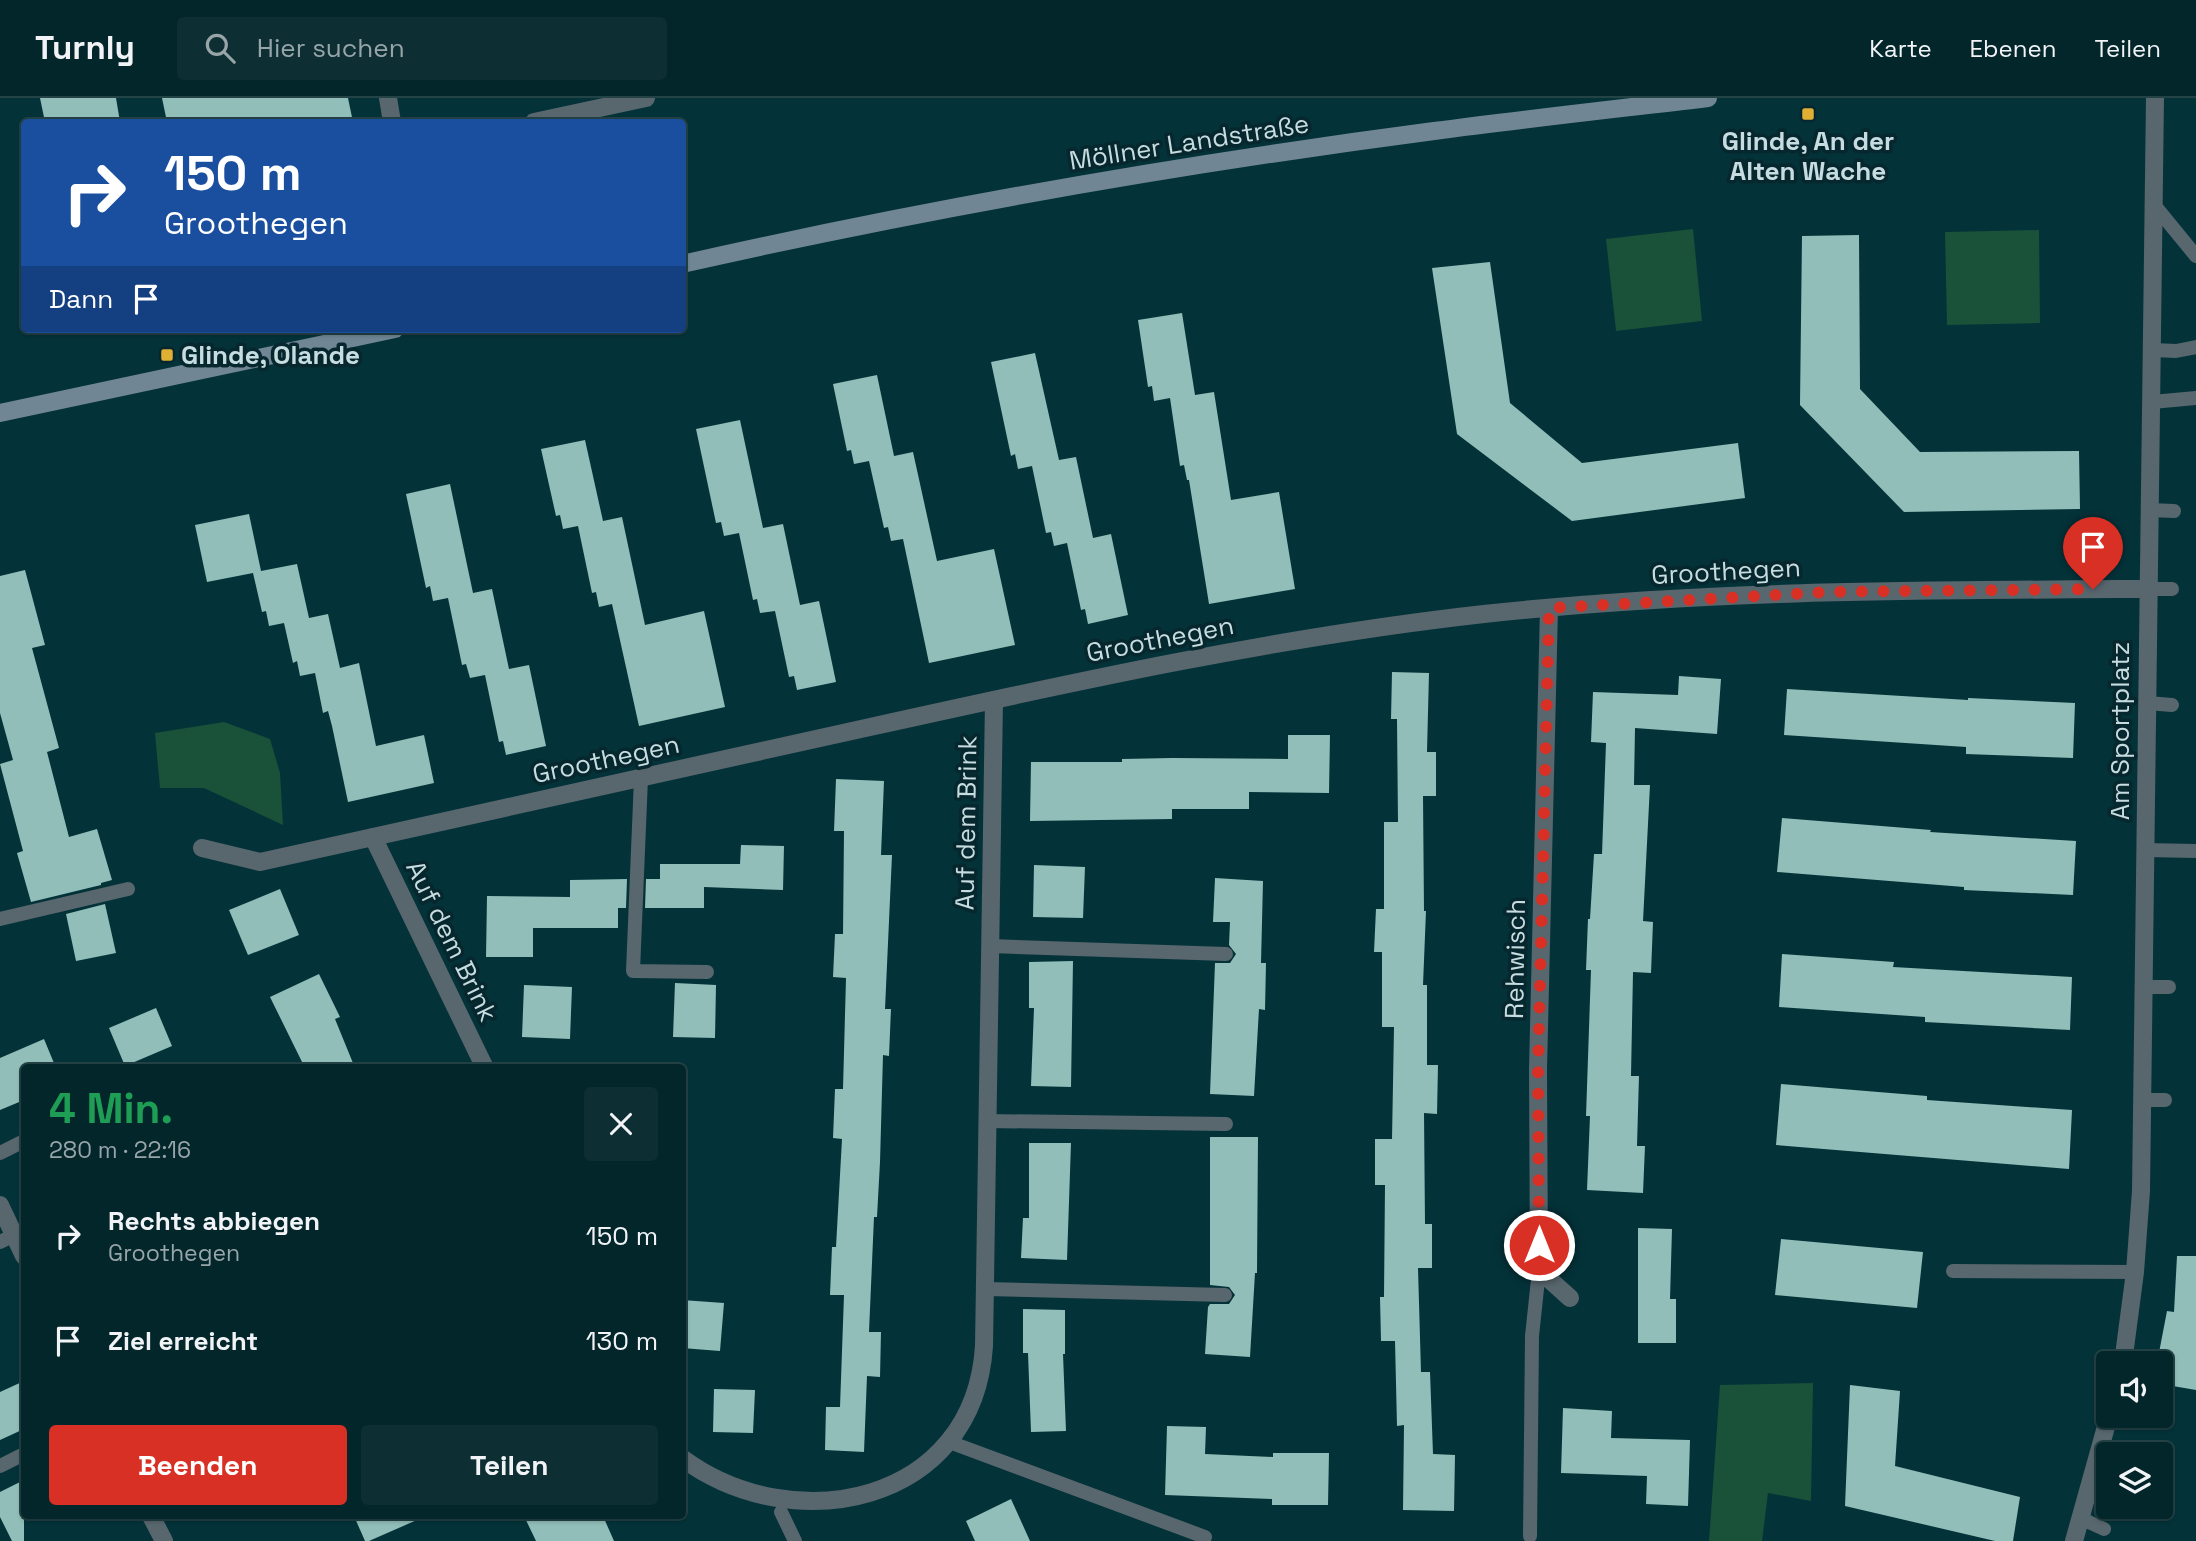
<!DOCTYPE html>
<html lang="de">
<head>
<meta charset="utf-8">
<style>
  :root { --surface:#03262b; --page:#0d2e33; --text:#f1f3f6; --muted:#97a5a9; --line:#244347; --accent:#d93025 }
  body { margin:0; font-family:"Space Grotesk",sans-serif; background:var(--page); color:var(--text); height:100vh; display:flex; flex-direction:column; font-size:26px; white-space:nowrap }
  * { box-sizing:border-box; margin:0 }
  p { font-size:23px; color:var(--muted) }
  .icon { flex:none; width:38px; height:38px; fill:none; stroke:currentColor; stroke-width:2; stroke-linecap:round; stroke-linejoin:round }
  .map { position:relative; flex:1; overflow:hidden }
  .side { position:absolute; left:21px; top:966px; width:665px; height:455px; display:flex; flex-direction:column; background:var(--surface); border-radius:7px; box-shadow:0 2px 5px #0004,0 0 0 2px var(--line) }
  .side>* { flex:none }
  .banner { position:absolute; left:21px; top:21px; width:665px; height:214px; border-radius:7px; box-shadow:0 2px 5px #0004,0 0 0 2px var(--line); background:#1a4fa0; color:#fff; overflow:hidden }
  .fabs { position:absolute; left:2096px; top:1253px; display:grid; gap:14px }
  .fabs a { display:grid; place-items:center; width:77px; height:77px; border-radius:7px; background:var(--surface); box-shadow:0 2px 5px #0004,0 0 0 2px var(--line); font-size:35px }
  .pin { position:absolute; display:grid; place-items:center; width:60px; height:60px; color:#fff; margin:-72px -30px; border-radius:50% 50% 50% 0; rotate:-45deg; box-shadow:0 0 7px #0007 }
  .pin .icon { rotate:45deg }
  .me { position:absolute; width:77px; margin:-38px; rotate:0deg; stroke-linejoin:round; filter:drop-shadow(0 0 5px #0008) }
  .turn { display:flex; align-items:center; gap:24px; height:147px; padding:0 28px; font-size:32px }
  .turn .icon { width:91px; height:91px; stroke-width:2.5 }
  .turn b { display:block; font-size:49px; line-height:60px }
  .then { display:flex; align-items:center; height:66px; padding:0 28px; background:#0003; gap:14px; font-size:26px }
  .round { display:grid; place-items:center; flex:none; width:74px; height:74px; border-radius:7px; background:var(--page) }
  .overview { display:flex; align-items:center; justify-content:space-between; height:119px; padding:0 28px }
  h1 { font-size:42px; font-weight:600; line-height:52px; color:#1e9e55 }
  .action { display:flex; gap:14px; margin-top:auto; padding:14px 28px }
  .action a { flex:1; height:80px; border-radius:7px; background:var(--accent); color:#fff; font-size:28px; font-weight:600; line-height:80px; text-align:center }
  .action a+a { background:var(--page); color:var(--text) }
  ul { padding:0; list-style:none }
  li { display:flex; align-items:center; gap:21px; height:105px; padding:0 28px }
  li div { flex:1 }
  li b { display:block; font-size:26px }
  li em { font-style:normal }
  header { display:flex; align-items:center; gap:42px; box-sizing:border-box; height:98px; padding:0 35px; background:var(--surface); border-bottom:2px solid var(--line) }
  header strong { font-size:33px }
  nav { display:flex; gap:38px; margin-inline-start:auto; font-size:24px }
  .search { width:490px; height:63px; background:var(--page); display:flex; align-items:center; gap:18px; box-sizing:border-box; padding:0 24px; border-radius:7px; color:var(--muted); font-size:26px }
  .map>svg:first-child { display:block }
  .green { fill:#1a5139 }
  .building { fill:#91beb8 }
  .lines { fill:none; stroke-linecap:round; stroke-linejoin:round }
  .service { stroke:#58666e; stroke-width:14 }
  .minor { stroke:#58666e; stroke-width:18 }
  .secondary { stroke:#708694; stroke-width:18 }
  .route { stroke:#d93025; stroke-width:12; stroke-dasharray:0 21.6 }
  .poi-dot { fill:#dfb034; stroke:#06272d; stroke-width:2.5 }
  .labels { text-anchor:middle; stroke-width:7; stroke-linejoin:round; paint-order:stroke }
  .poi-label { font-size:26px; font-weight:bold; fill:#c6dce0; stroke:#06272d }
  .street-label { font-size:26px; fill:#c6dce0; stroke:#06272d }
</style>
</head>
<body>
<header>
<strong>Turnly</strong>
<div class="search"><svg class="icon" aria-label="search" viewBox="0 0 24 24"><circle cx="10" cy="10" r="6"/><path d="M15 15l6 6"/></svg>Hier suchen</div>
<nav><a>Karte</a><a>Ebenen</a><a>Teilen</a></nav>
</header>
<div class="map">
<svg width="2196" height="1443" viewBox="0 0 2196 1443">
  <rect width="100%" height="100%" fill="#043239"/>
  <g class="green">
    <polygon points="1693,131 1702,223 1616,233 1606,141"/>
    <polygon points="2039,132 2040,225 1947,227 1945,134"/>
    <polygon points="224,624 270,641 280,675 283,727 204,690 160,690 155,635"/>
    <polygon points="1813,1285 1811,1403 1768,1395 1762,1443 1709,1443 1720,1287"/>
  </g>
  <g class="building">
    <polygon points="40,0 116,0 120,24 45,24"/>
    <polygon points="162,0 348,0 353,24 167,24"/>
    <polygon points="1859,137 1860,291 1920,354 2079,353 2080,411 1904,414 1800,307 1802,138"/>
    <polygon points="1490,164 1510,305 1582,365 1738,345 1745,400 1572,423 1457,336 1432,170"/>
    <polygon points="1182,215 1195,297 1214,294 1231,402 1279,394 1295,491 1209,506 1189,382 1187,382 1184,367 1180,368 1170,300 1154,303 1152,288 1148,289 1138,222"/>
    <polygon points="1035,255 1059,362 1076,359 1093,440 1111,436 1128,517 1088,526 1085,511 1081,512 1067,445 1054,448 1051,434 1046,435 1032,368 1018,371 1015,356 1011,358 991,264"/>
    <polygon points="877,277 894,358 913,354 937,463 994,451 1015,547 929,565 903,441 891,443 888,429 884,430 869,363 854,366 851,352 847,353 833,286"/>
    <polygon points="740,322 763,430 783,426 800,507 819,503 836,584 797,592 794,578 789,579 775,513 760,515 757,501 753,502 739,435 724,438 721,424 716,425 696,331"/>
    <polygon points="585,342 603,423 622,419 645,527 704,513 725,609 639,628 612,506 599,509 596,494 592,495 578,428 563,431 560,417 556,418 541,351"/>
    <polygon points="450,386 473,495 492,491 509,571 529,567 546,648 506,657 503,643 499,644 485,577 470,580 466,566 462,567 448,500 433,503 430,488 426,490 406,396"/>
    <polygon points="249,416 261,473 297,466 309,520 328,516 340,570 359,565 376,648 424,637 434,685 348,704 332,628 328,613 323,615 315,575 300,578 297,563 293,565 284,525 269,528 266,513 262,514 253,475 207,484 195,427"/>
    <polygon points="25,472 45,547 32,550 59,650 47,654 69,739 97,731 112,782 101,785 101,787 31,804 17,755 23,753 0,666 13,662 0,615 0,478"/>
    <polygon points="1392,574 1429,575 1427,654 1436,654 1436,698 1423,698 1424,813 1426,813 1423,887 1427,887 1427,967 1438,967 1437,1016 1424,1015 1425,1126 1432,1126 1432,1170 1418,1170 1421,1274 1430,1274 1433,1356 1455,1357 1454,1413 1403,1412 1404,1327 1397,1328 1395,1243 1381,1243 1380,1199 1384,1199 1385,1087 1375,1087 1375,1041 1392,1041 1394,929 1382,929 1382,854 1374,854 1376,811 1384,811 1384,724 1398,724 1397,621 1391,621"/>
    <polygon points="1679,578 1721,581 1717,636 1635,630 1634,687 1650,687 1643,823 1653,824 1651,875 1633,874 1631,978 1639,978 1637,1048 1645,1048 1643,1095 1587,1092 1590,1018 1586,1018 1591,872 1586,872 1588,821 1590,821 1594,756 1602,756 1606,645 1591,644 1593,594 1678,597"/>
    <polygon points="1787,591 1968,602 1968,600 2075,605 2073,660 1966,656 1966,649 1784,637"/>
    <polygon points="1288,637 1330,637 1329,695 1249,694 1249,711 1172,711 1172,721 1030,723 1031,664 1122,664 1122,661 1172,660 1288,661"/>
    <polygon points="836,681 884,683 881,757 892,757 885,911 891,911 889,958 883,957 880,1064 877,1119 874,1119 869,1234 881,1234 880,1279 867,1278 864,1354 825,1352 826,1309 840,1309 844,1197 830,1197 832,1149 836,1149 842,1041 833,1040 835,991 843,991 846,880 833,879 835,836 843,836 844,733 834,733"/>
    <polygon points="1782,720 1931,732 1930,734 2076,743 2073,797 1964,792 1964,789 1777,774"/>
    <polygon points="741,747 784,748 783,792 704,789 704,810 645,810 646,781 660,781 660,766 740,766"/>
    <polygon points="1034,767 1085,769 1083,820 1033,819"/>
    <polygon points="1215,780 1263,783 1261,865 1266,865 1265,912 1259,911 1254,998 1210,996 1215,865 1230,865 1236,856 1229,847 1230,824 1213,824"/>
    <polygon points="627,781 626,810 618,810 618,830 533,830 533,859 486,859 487,798 570,799 570,782"/>
    <polygon points="280,791 299,837 248,857 229,812"/>
    <polygon points="105,806 116,855 76,863 66,816"/>
    <polygon points="1782,856 1894,864 1893,869 2072,879 2070,932 1925,924 1925,919 1779,909"/>
    <polygon points="1073,863 1071,989 1031,988 1034,910 1029,910 1029,864"/>
    <polygon points="319,876 340,919 335,921 355,970 305,970 270,899"/>
    <polygon points="675,885 716,887 715,940 673,939"/>
    <polygon points="524,887 572,889 570,941 522,939"/>
    <polygon points="156,910 172,948 125,968 109,930"/>
    <polygon points="44,941 56,970 24,970 24,1002 0,1012 0,960"/>
    <polygon points="1781,986 1927,998 1927,1002 2072,1012 2069,1071 1776,1047"/>
    <polygon points="1210,1039 1258,1039 1257,1175 1255,1175 1250,1259 1205,1256 1208,1209 1210,1206 1229,1206 1235,1197 1229,1189 1210,1187"/>
    <polygon points="1029,1045 1071,1045 1067,1162 1021,1160 1023,1120 1029,1120"/>
    <polygon points="1638,1130 1672,1131 1670,1201 1676,1201 1676,1245 1638,1245"/>
    <polygon points="1781,1141 1923,1154 1917,1210 1775,1197"/>
    <polygon points="2177,1158 2196,1158 2196,1292 2161,1286 2161,1265 2157,1265 2167,1213 2174,1214"/>
    <polygon points="682,1202 724,1205 720,1253 682,1250"/>
    <polygon points="1023,1211 1065,1212 1065,1256 1063,1256 1066,1333 1031,1334 1028,1255 1023,1255"/>
    <polygon points="24,1283 24,1331 0,1342 0,1294"/>
    <polygon points="1850,1287 1900,1293 1895,1368 2020,1399 2013,1443 1995,1443 1845,1408"/>
    <polygon points="714,1291 755,1292 753,1335 713,1334"/>
    <polygon points="1563,1310 1612,1313 1611,1340 1690,1342 1688,1408 1646,1406 1647,1378 1561,1375"/>
    <polygon points="1167,1328 1206,1329 1205,1356 1273,1359 1273,1355 1329,1355 1328,1407 1272,1407 1272,1401 1165,1397"/>
    <polygon points="24,1382 24,1443 12,1443 0,1419 0,1394"/>
    <polygon points="1011,1401 1030,1443 975,1443 966,1423"/>
    <polygon points="354,1418 426,1418 369,1443 365,1443"/>
    <polygon points="524,1418 603,1418 614,1443 536,1443"/>
  </g>
  <g class="lines">
    <g class="service">
      <polyline points="2155,108 2196,158"/>
      <polyline points="2153,252 2176,253 2196,249"/>
      <polyline points="2152,304 2196,300"/>
      <polyline points="2149,412 2174,413"/>
      <polyline points="2147,491 2172,491"/>
      <polyline points="2147,605 2172,607"/>
      <polyline points="641,680 633,873 707,874"/>
      <polyline points="2145,752 2196,753"/>
      <polyline points="0,821 128,791"/>
      <polyline points="990,848 1226,856"/>
      <polyline points="2144,889 2169,889"/>
      <polyline points="2142,1002 2165,1002"/>
      <polyline points="987,1023 1226,1026"/>
      <polyline points="0,1055 24,1043"/>
      <polyline points="0,1144 14,1137"/>
      <polyline points="1953,1173 2135,1174"/>
      <polyline points="985,1191 1225,1197"/>
      <polyline points="952,1345 1205,1439"/>
      <polyline points="2102,1346 2129,1355"/>
      <polyline points="0,1368 24,1356"/>
      <polyline points="781,1414 795,1443"/>
      <polyline points="2080,1420 2104,1431"/>
      <polyline points="1530,1438 1532,1238 1539,1172"/>
    </g>
    <g class="minor">
      <polyline points="388,0 392,24"/>
      <polyline points="534,24 646,0"/>
      <polyline points="1549,510 1538,971 1539,1172 1570,1200"/>
      <polyline points="373,739 485,970"/>
      <path d="M202 750 260 764C463 719 667 674 870 629 1073 584 1277 539 1484 516 1704 492 1926 492 2147 491"/>
      <polyline points="0,1107 24,1158"/>
      <polyline points="2123,1265 2135,1174 2141,1093 2155,0"/>
      <path d="M682 1360C794 1443 974 1406 984 1248L994 602"/>
      <polyline points="151,1418 164,1443"/>
      <polyline points="2074,1443 2109,1318"/>
    </g>
    <g class="secondary">
      <path d="M682 166C930 110 1182 66 1434 33 1525 21 1616 11 1708 0"/>
      <polyline points="0,315 395,231"/>
    </g>
  </g>
  <g class="lines">
    <polyline class="route" points="1539,1147 1538,971 1549,510 1826,494 2093,491"/>
  </g>
  <g class="poi-dot">
    <rect x="1801" y="9" width="14" height="14" rx="3.5"/>
    <rect x="160" y="250" width="14" height="14" rx="3.5"/>
  </g>
  <g class="labels">
    <g class="poi-label">
      <text x="1808" y="52">Glinde, An der<tspan x="1808" dy="30">Alten Wache</tspan></text>
      <text x="181" y="266" text-anchor="start">Glinde, Olande</text>
    </g>
    <g class="street-label">
      <text transform="translate(1189 44) rotate(-9)" y="9">Möllner Landstraße</text>
      <text transform="translate(1726 473) rotate(-3)" y="9">Groothegen</text>
      <text transform="translate(1160 541) rotate(-11)" y="9">Groothegen</text>
      <text transform="translate(2120 633) rotate(-90)" y="9">Am Sportplatz</text>
      <text transform="translate(606 661) rotate(-12)" y="9">Groothegen</text>
      <text transform="translate(966 725) rotate(-89)" y="9">Auf dem Brink</text>
      <text transform="translate(452 843) rotate(64)" y="9">Auf dem Brink</text>
      <text transform="translate(1515 861) rotate(-89)" y="9">Rehwisch</text>
    </g>
  </g>
</svg>
<div class="fabs">
<a><svg class="icon" aria-label="sound" viewBox="0 0 24 24"><path d="M4 9h4l5-4v14l-5-4H4zM17 9q2 3 0 6"/></svg></a>
<a><svg class="icon" aria-label="layers" viewBox="0 0 24 24"><path d="M12 4l9 5-9 5-9-5zM3 14l9 5 9-5"/></svg></a>
</div>
<div class="pin" style="left:2093px;top:491px;background:#d93025"><svg class="icon" aria-label="arrive" viewBox="0 0 24 24"><path d="M6 21V4h12l-3 4 3 4H6"/></svg></div>
<svg class="me" style="left:1539px;top:1147px" viewBox="-20 -20 40 40"><circle r="17" fill="#d93025" stroke="#fff" stroke-width="3"/><path d="M0-11L8 9 0 5-8 9z" fill="#fff"/></svg>
<div class="banner">
<div class="turn"><svg class="icon" aria-label="right" viewBox="0 0 24 24"><path d="M7 20v-9h11M14 6l5 5-5 5"/></svg><div><b>150 m</b>Groothegen</div></div>
<div class="then">Dann<svg class="icon" aria-label="arrive" viewBox="0 0 24 24"><path d="M6 21V4h12l-3 4 3 4H6"/></svg></div>
</div>
<section class="side">
<div class="overview"><div><h1>4 Min.</h1><p>280 m · 22:16</p></div><a class="round"><svg class="icon" aria-label="close" viewBox="0 0 24 24"><path d="M6 6l12 12M18 6L6 18"/></svg></a></div>
<ul>
<li><svg class="icon" aria-label="right" viewBox="0 0 24 24"><path d="M7 20v-9h11M14 6l5 5-5 5"/></svg><div><b>Rechts abbiegen</b><p>Groothegen</p></div><em>150 m</em></li>
<li><svg class="icon" aria-label="arrive" viewBox="0 0 24 24"><path d="M6 21V4h12l-3 4 3 4H6"/></svg><div><b>Ziel erreicht</b></div><em>130 m</em></li>
</ul>
<div class="action"><a>Beenden</a><a>Teilen</a></div>
</section>
</div>
</body>
</html>
